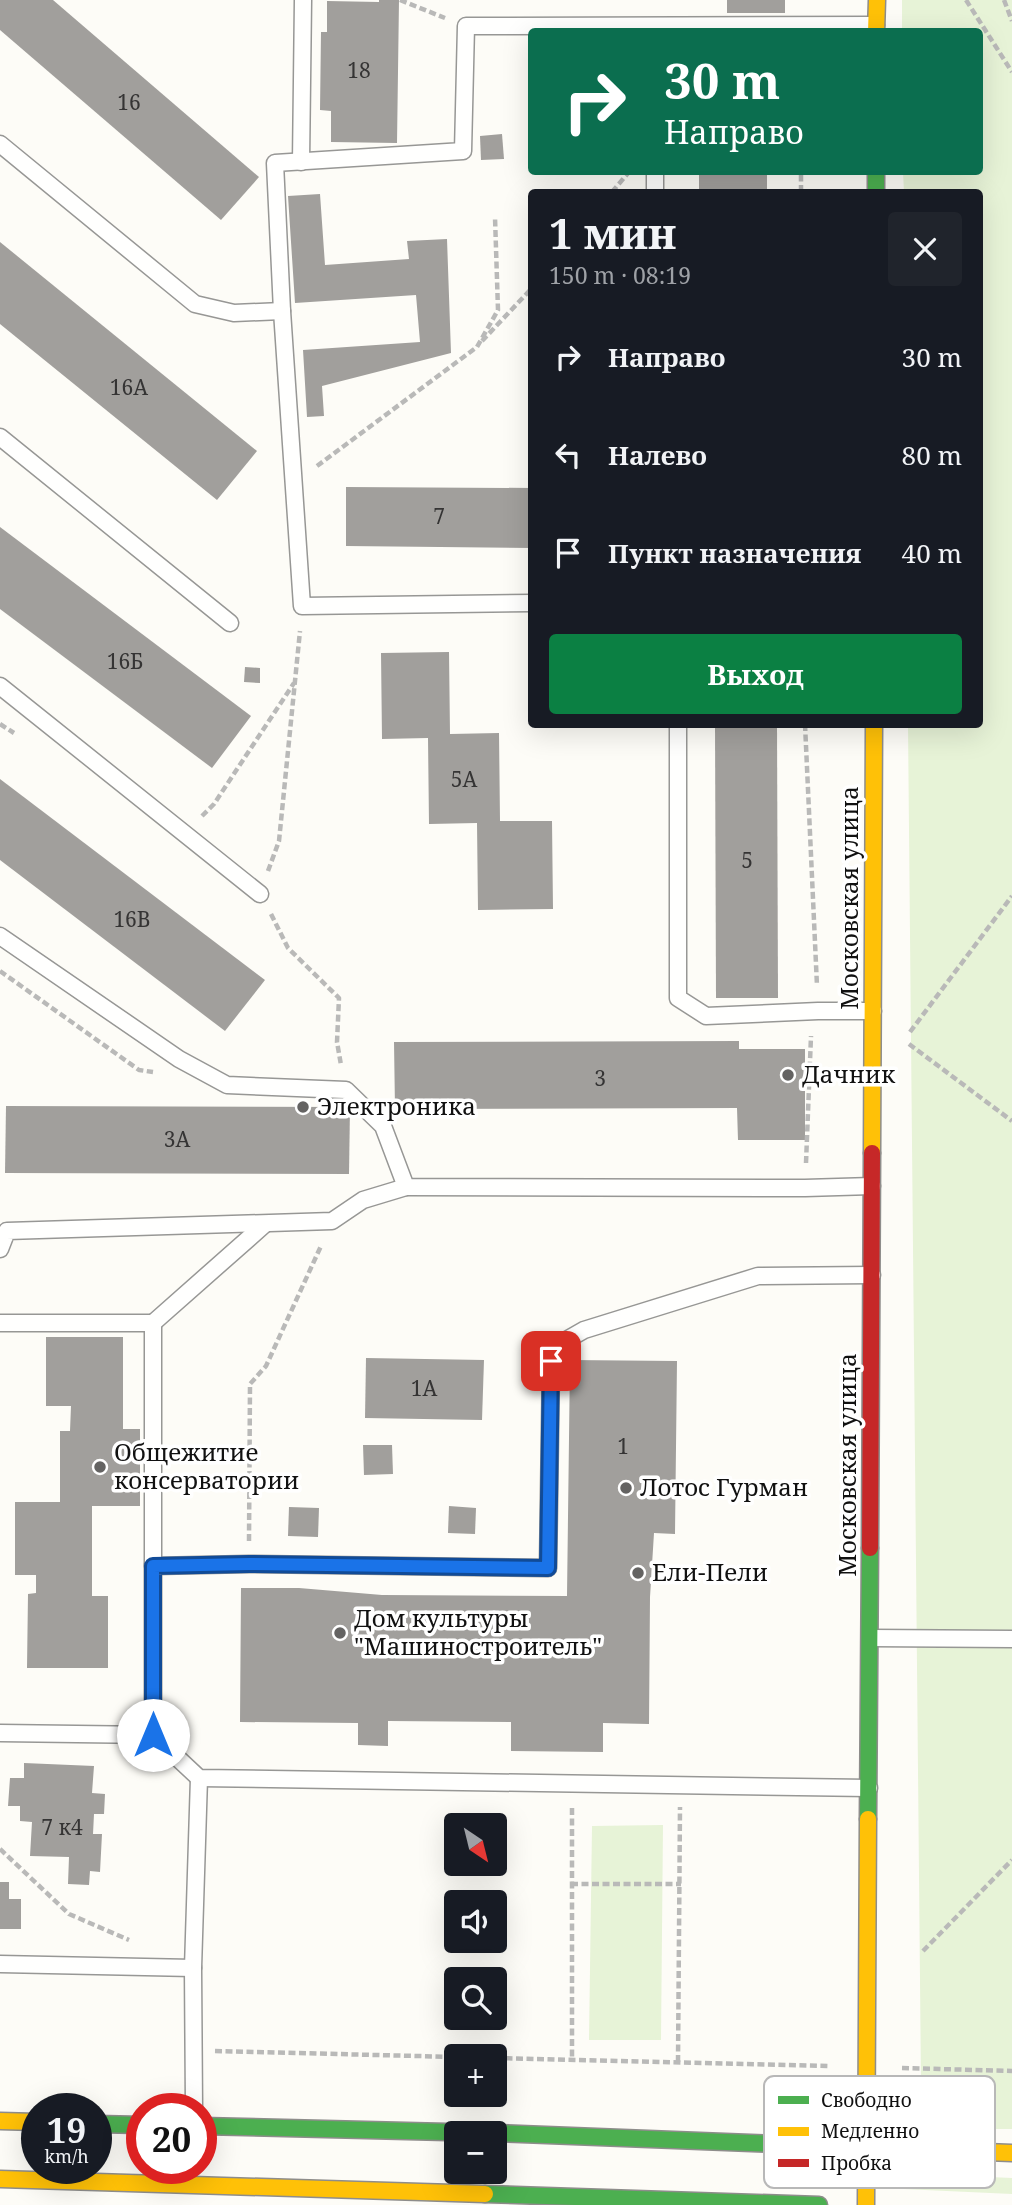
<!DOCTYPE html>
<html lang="ru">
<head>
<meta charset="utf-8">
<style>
  :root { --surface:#171b24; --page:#20242c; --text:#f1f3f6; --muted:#9ea1a6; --accent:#0b8043 }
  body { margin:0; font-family:"Noto Serif",serif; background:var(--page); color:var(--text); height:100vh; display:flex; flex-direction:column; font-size:26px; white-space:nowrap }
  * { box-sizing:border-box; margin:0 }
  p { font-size:23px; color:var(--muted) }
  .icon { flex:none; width:38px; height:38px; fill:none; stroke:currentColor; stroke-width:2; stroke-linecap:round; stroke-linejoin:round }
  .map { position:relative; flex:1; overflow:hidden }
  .details { position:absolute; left:528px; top:189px; width:455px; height:539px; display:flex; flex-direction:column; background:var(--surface); border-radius:7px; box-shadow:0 7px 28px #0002 }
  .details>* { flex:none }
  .guide { position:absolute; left:528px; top:28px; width:455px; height:147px; border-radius:7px; box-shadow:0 7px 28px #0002; background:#0b6e4f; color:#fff; overflow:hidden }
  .needle { width:46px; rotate:145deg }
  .controls { position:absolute; left:444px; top:1813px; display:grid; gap:14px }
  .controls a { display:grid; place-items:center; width:63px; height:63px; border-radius:7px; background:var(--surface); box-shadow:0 7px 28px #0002; font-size:35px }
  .speed { position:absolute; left:21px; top:2093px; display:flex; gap:14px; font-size:35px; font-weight:700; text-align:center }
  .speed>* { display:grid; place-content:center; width:91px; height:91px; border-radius:50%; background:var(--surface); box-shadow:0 7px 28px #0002; line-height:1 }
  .speed small { font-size:18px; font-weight:400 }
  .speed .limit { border:10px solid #d22; background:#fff; color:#111 }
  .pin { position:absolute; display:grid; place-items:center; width:60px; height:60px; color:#fff; margin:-30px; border-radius:14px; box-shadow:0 4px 10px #0006 }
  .me { position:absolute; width:77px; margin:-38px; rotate:0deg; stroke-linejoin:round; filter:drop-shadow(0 0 5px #0008) }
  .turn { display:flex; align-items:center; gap:24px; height:147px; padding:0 21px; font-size:32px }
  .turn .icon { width:91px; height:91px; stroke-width:2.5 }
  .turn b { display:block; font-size:49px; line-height:60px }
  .round { display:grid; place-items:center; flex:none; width:74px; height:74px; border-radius:7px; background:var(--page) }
  .summary { display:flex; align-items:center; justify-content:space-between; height:119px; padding:0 21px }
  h1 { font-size:42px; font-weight:700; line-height:52px }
  .primary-button { display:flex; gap:14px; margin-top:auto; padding:14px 21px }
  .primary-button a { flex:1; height:80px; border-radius:7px; background:var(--accent); color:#fff; font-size:28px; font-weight:700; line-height:80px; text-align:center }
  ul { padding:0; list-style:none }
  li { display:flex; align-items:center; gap:21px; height:98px; padding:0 21px }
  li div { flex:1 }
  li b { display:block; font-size:26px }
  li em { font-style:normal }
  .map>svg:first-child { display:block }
  .green { fill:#e7f3d7 }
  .building { fill:#a19f9c }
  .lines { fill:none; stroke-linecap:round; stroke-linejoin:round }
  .lane-casing { stroke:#979795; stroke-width:19 }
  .fast-casing { stroke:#8e8d8b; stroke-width:19 }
  .slow-casing { stroke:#8e8d8b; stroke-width:19 }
  .jam-casing { stroke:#8e8d8b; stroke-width:19 }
  .path { stroke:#b9b9b8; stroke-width:4.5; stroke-dasharray:7 3.5; stroke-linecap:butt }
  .lane { stroke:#fffffe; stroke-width:16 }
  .fast { stroke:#4caf50; stroke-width:16 }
  .slow { stroke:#ffc107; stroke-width:16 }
  .jam { stroke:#c62828; stroke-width:16 }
  .route-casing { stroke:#114b97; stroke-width:18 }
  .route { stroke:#1a73e8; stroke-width:12 }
  .poi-dot { fill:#646362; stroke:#fff; stroke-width:2.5 }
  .labels { text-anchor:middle; stroke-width:7; stroke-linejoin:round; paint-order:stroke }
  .number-label { font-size:21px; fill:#353434 }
  .street-label { font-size:24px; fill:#111; stroke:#fff }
  .poi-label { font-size:24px; fill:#111; stroke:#fff; text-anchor:start }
  .key { fill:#fff; stroke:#b8b8b8; stroke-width:2 }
  .key-label { font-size:19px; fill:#111 }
</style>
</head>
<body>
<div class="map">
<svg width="1012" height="2205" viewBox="0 0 1012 2205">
  <rect width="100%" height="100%" fill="#fdfcf7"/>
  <g class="green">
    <path d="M902 0H1012V2129C966 2128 937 2137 921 2084L908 725 980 724V192H904L903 172H980V32L902 31Z"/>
    <polygon points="663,1825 661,2040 589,2040 592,1826"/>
    <polygon points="899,2173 1012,2178 1012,2194 903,2189 891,2180"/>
  </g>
  <g class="building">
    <polygon points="0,0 53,0 259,177 221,220 0,30"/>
    <polygon points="379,0 399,0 397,143 331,142 331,111 320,110 321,32 327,32 327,1 379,2"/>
    <rect x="727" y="0" width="58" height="13"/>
    <polygon points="502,134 504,159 481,160 480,136"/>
    <rect x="699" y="172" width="68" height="20"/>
    <polygon points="320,194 325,265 409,259 407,241 447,239 451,353 322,386 324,416 307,417 303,350 420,342 416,295 295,303 288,196"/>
    <polygon points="0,242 257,451 217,500 0,324"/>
    <polygon points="346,487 532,488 532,548 346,546"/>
    <polygon points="0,527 251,716 212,768 0,609"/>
    <polygon points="449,652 450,734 499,733 500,821 552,821 553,909 478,910 477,823 429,824 428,738 382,739 381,653"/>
    <polygon points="245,667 260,668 260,683 244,682"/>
    <polygon points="715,724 777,724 778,998 716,998"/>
    <polygon points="0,779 265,980 225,1031 0,860"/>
    <polygon points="739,1041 739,1049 805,1049 805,1140 738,1140 737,1108 395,1109 394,1042"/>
    <polygon points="6,1106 350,1107 349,1174 5,1173"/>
    <polygon points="46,1337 123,1337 123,1429 140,1429 140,1506 92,1506 92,1596 108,1596 108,1668 27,1668 28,1594 36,1593 36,1575 15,1575 15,1502 60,1502 60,1431 70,1431 71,1406 46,1406"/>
    <polygon points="366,1358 484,1360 482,1420 365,1418"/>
    <polygon points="570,1360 677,1361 675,1534 654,1533 650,1597 649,1724 603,1723 603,1752 511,1751 511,1722 388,1721 388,1746 358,1745 358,1723 240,1722 241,1588 299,1588 382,1595 567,1596"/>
    <polygon points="363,1445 392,1445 393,1474 364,1475"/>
    <polygon points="449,1506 476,1508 475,1534 448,1533"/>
    <polygon points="289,1507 319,1508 318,1537 288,1536"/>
    <polygon points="24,1763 94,1766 92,1793 105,1794 104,1814 94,1814 93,1834 102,1834 100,1872 90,1871 89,1885 68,1884 69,1857 30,1856 32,1822 20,1821 20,1806 8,1806 10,1778 24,1778"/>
    <polygon points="0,1882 9,1882 9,1899 21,1899 21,1929 0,1929"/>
  </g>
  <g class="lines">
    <defs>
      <g id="lane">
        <polyline points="0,144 195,304 234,313 282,311"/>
        <polyline points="301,162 303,0"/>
        <polyline points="655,192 655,172"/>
        <polyline points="0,437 230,623"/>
        <polyline points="532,603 302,606 282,311 275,163 463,151 466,26 876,25"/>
        <polyline points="0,686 260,894"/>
        <polyline points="678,724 678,998 706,1016 818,1011 873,1011"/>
        <polyline points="0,936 179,1059 227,1085 346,1090 383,1126 406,1187 805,1188 872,1186"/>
        <polyline points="0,1249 7,1231 332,1221 363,1200 406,1187"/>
        <polyline points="0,1323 153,1323 153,1735"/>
        <polyline points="153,1323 265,1224"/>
        <polyline points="153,1566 249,1564 548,1568 551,1361 563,1342 584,1330 758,1276 872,1275"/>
        <polyline points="871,1638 1012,1639"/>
        <polyline points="0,1733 153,1735 199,1778 869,1788"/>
        <polyline points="0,1964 193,1968"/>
        <polyline points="194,2109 193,1968 199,1778"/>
      </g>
      <g id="fast">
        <polyline points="876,172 876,192"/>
        <polyline points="868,1819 870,1548"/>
        <polyline points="96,2124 142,2125"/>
        <polyline points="201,2126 488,2133"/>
        <polyline points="495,2133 778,2144"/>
        <polyline points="485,2194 819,2205"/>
      </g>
      <g id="slow">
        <polyline points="876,32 877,0"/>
        <polyline points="872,1153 874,724"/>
        <polyline points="0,2121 37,2122"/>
        <polyline points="778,2144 1012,2153"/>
        <polyline points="0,2179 485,2194"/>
        <polyline points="866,2205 868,1819"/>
      </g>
      <polyline id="jam" points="870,1548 872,1153"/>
    </defs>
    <use href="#lane" class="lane-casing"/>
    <use href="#fast" class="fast-casing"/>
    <use href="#slow" class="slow-casing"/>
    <use href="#jam" class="jam-casing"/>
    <g class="path">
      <polyline points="400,0 445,18"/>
      <polyline points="966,0 1012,72"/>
      <polyline points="1004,0 1012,21"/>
      <polyline points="612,192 629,172"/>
      <polyline points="801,192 801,172"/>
      <polyline points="482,341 532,288"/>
      <polyline points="317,466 477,347 498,310 495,217"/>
      <polyline points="0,724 14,733"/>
      <polyline points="805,724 817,986"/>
      <polyline points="202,816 214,804 294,683"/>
      <polyline points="268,871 279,841 300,631"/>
      <polyline points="271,914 288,948 339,998 337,1042 341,1065"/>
      <polyline points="0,971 139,1070 153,1072"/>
      <polyline points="910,1032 1012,896"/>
      <polyline points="909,1044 1012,1121"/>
      <polyline points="806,1163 811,1036"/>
      <polyline points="249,1541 250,1384 266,1366 321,1246"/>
      <polyline points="572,1808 572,2060"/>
      <polyline points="0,1849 69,1914 129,1940"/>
      <polyline points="571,1884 681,1884"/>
      <polyline points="923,1951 1012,1860"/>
      <polyline points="215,2051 457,2057"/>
      <polyline points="495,2058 830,2066"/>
      <polyline points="678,2062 680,1807"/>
      <polyline points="902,2068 1012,2071"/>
    </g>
    <use href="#lane" class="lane"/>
    <use href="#fast" class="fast"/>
    <use href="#slow" class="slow"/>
    <use href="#jam" class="jam"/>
  </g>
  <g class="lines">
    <defs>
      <polyline id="route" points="153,1735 153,1566 249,1564 548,1568 551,1361"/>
    </defs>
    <use href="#route" class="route-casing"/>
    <use href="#route" class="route"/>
  </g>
  <g class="poi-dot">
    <circle cx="788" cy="1075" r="7"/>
    <circle cx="303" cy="1107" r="7"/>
    <circle cx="100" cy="1467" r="7"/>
    <circle cx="626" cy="1488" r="7"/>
    <circle cx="638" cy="1573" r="7"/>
    <circle cx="340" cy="1633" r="7"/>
  </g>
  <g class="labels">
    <g class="number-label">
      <text x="359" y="78">18</text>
      <text x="129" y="110">16</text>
      <text x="129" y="395">16А</text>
      <text x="439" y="524">7</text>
      <text x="125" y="669">16Б</text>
      <text x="464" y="787">5А</text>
      <text x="747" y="868">5</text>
      <text x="132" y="927">16В</text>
      <text x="600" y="1086">3</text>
      <text x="177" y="1147">3А</text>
      <text x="424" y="1396">1А</text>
      <text x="623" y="1454">1</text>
      <text x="62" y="1835">7 к4</text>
    </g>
    <g class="street-label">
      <text transform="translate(850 898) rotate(-90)" y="8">Московская улица</text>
      <text transform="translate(848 1465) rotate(-90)" y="8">Московская улица</text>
    </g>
    <g class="poi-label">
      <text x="802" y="1083">Дачник</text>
      <text x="317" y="1115">Электроника</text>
      <text x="114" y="1461">Общежитие<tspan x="114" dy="28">консерватории</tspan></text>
      <text x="640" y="1496">Лотос Гурман</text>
      <text x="652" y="1581">Ели-Пели</text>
      <text x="354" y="1627">Дом культуры<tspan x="354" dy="28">"Машиностроитель"</tspan></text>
    </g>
  </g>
  <rect x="764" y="2076" width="231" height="112" rx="10" class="key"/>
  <rect x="778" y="2096" width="31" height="8" fill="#4caf50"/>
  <rect x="778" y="2127" width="31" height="9" fill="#ffc107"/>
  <rect x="778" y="2159" width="31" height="8" fill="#c62828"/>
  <g class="key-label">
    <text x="821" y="2107">Свободно</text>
    <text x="821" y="2138">Медленно</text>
    <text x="821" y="2170">Пробка</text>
  </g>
</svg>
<div class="controls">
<a><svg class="needle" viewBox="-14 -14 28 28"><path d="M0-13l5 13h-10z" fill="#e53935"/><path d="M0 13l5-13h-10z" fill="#9ea1a6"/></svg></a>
<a><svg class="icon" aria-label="sound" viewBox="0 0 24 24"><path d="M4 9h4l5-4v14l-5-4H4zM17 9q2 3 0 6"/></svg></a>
<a><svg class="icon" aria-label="search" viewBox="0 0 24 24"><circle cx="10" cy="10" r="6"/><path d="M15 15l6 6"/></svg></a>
<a>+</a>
<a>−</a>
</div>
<div class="speed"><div>19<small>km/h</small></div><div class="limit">20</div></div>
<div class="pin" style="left:551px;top:1361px;background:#d93025"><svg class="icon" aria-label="arrive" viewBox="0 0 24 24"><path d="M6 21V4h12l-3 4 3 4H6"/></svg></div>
<svg class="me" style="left:153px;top:1735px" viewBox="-20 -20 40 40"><circle r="19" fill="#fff"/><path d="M0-13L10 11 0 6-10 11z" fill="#1a73e8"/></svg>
<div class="guide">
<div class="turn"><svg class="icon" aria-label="right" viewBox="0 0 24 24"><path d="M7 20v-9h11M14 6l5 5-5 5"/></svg><div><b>30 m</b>Направо</div></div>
</div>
<section class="details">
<div class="summary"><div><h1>1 мин</h1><p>150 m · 08:19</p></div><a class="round"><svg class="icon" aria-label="close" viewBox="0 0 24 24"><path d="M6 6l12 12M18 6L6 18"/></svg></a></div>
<ul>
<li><svg class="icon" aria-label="right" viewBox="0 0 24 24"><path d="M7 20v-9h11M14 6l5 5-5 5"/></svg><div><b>Направо</b></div><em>30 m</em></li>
<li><svg class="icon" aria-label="left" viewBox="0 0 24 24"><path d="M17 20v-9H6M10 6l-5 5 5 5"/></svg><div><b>Налево</b></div><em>80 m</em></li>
<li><svg class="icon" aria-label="arrive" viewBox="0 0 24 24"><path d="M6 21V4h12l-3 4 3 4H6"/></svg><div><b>Пункт назначения</b></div><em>40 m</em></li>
</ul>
<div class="primary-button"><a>Выход</a></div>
</section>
</div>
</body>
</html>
